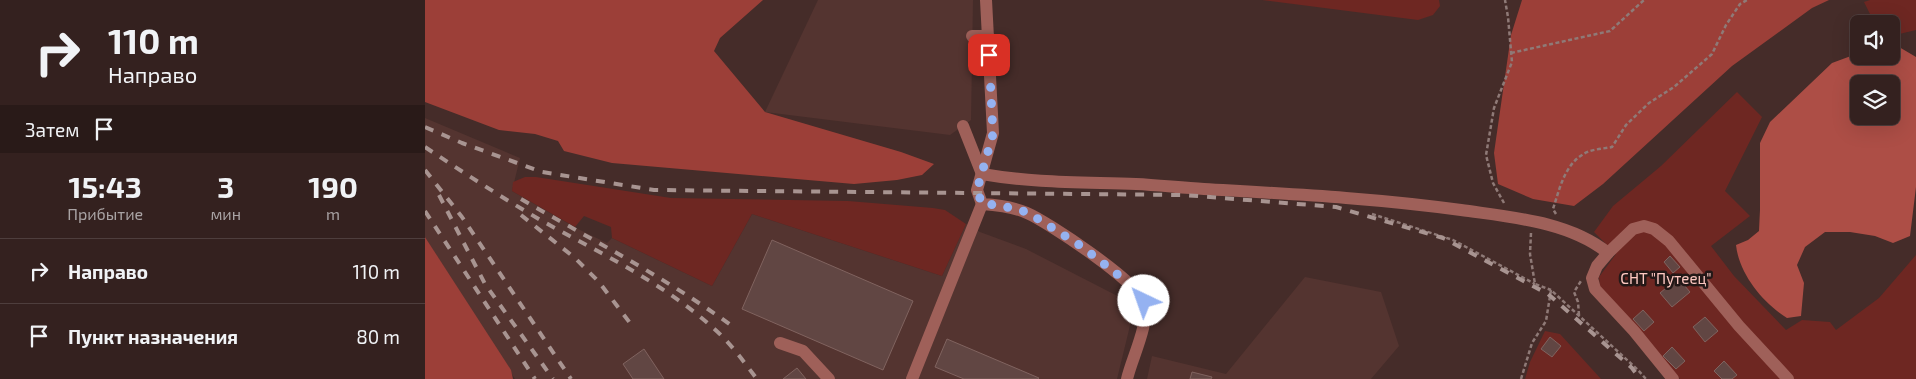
<!DOCTYPE html>
<html lang="ru">
<head>
<meta charset="utf-8">
<style>
  :root { --surface:#34211f; --page:#3c2928; --text:#f1f3f6; --muted:#a9a3a4; --line:#4e3e3d }
  body { margin:0; font-family:"Exo 2",sans-serif; background:var(--page); color:var(--text); height:100vh; display:flex; flex-direction:column; font-size:19px; white-space:nowrap }
  * { box-sizing:border-box; margin:0 }
  p { font-size:16px; color:var(--muted) }
  .icon { flex:none; width:28px; height:28px; fill:none; stroke:currentColor; stroke-width:2; stroke-linecap:round; stroke-linejoin:round }
  .map { position:relative; flex:1; overflow:hidden }
  .sheet { display:flex; flex-direction:column; background:var(--surface); width:425px }
  .sheet>* { flex:none }
  .banner { background:#34211f; color:var(--text); overflow:hidden }
  .fabs { position:absolute; left:1425px; top:15px; display:grid; gap:10px }
  .fabs a { display:grid; place-items:center; width:50px; height:50px; border-radius:8px; background:var(--surface); box-shadow:0 5px 20px #0002,0 0 0 1px var(--line); font-size:25px }
  .pin { position:absolute; display:grid; place-items:center; width:42px; height:42px; color:#fff; margin:-21px; border-radius:10px; box-shadow:0 2px 8px #0006 }
  .me { position:absolute; width:55px; margin:-28px; rotate:318deg; stroke-linejoin:round; filter:drop-shadow(0 0 4px #0008) }
  .turn { display:flex; align-items:center; gap:18px; height:105px; padding:0 25px; font-size:22px }
  .turn .icon { width:65px; height:65px; stroke-width:2.5 }
  .turn b { display:block; font-size:35px; line-height:42px }
  .then { display:flex; align-items:center; height:48px; padding:0 25px; background:#0003; gap:10px; font-size:19px }
  .eta { display:flex; justify-content:space-evenly; align-items:center; height:85px; text-align:center }
  .eta b { font-size:30px; font-weight:700; line-height:35px }
  ul { padding:0; list-style:none }
  li { display:flex; align-items:center; gap:15px; height:65px; padding:0 25px; border-top:1px solid var(--line) }
  li div { flex:1 }
  li b { display:block; font-size:19px }
  li em { font-style:normal }
  main { display:flex; flex:1; min-height:0 }
  .map>svg:first-child { display:block }
  .built { fill:#543430 }
  .green { fill:#6e2722 }
  .forest { fill:#9c3f38 }
  .water { fill:#ad4e46; fill-rule:evenodd }
  .building { fill:#614643; stroke:#80635f }
  .lines { fill:none; stroke-linecap:round; stroke-linejoin:round }
  .path { stroke:#8f7a77; stroke-width:2.5; stroke-dasharray:4 2.5; stroke-linecap:butt }
  .minor { stroke:#9f6059; stroke-width:12 }
  .rail { stroke:#a89491; stroke-width:4; stroke-dasharray:9 9; stroke-linecap:butt }
  .route { stroke:#95b2f1; stroke-width:9; stroke-dasharray:0 16.2 }
  .labels { text-anchor:middle; stroke-width:5; stroke-linejoin:round; paint-order:stroke }
  .park-label { font-size:15px; fill:#fec8c1; stroke:#231817 }
</style>
</head>
<body>
<main>
<section class="sheet">
<div class="banner">
<div class="turn"><svg class="icon" aria-label="right" viewBox="0 0 24 24"><path d="M7 20v-9h11M14 6l5 5-5 5"/></svg><div><b>110 m</b>Направо</div></div>
<div class="then">Затем<svg class="icon" aria-label="arrive" viewBox="0 0 24 24"><path d="M6 21V4h12l-3 4 3 4H6"/></svg></div>
</div>
<div class="eta">
<div><b>15:43</b><p>Прибытие</p></div>
<div><b>3</b><p>мин</p></div>
<div><b>190</b><p>m</p></div>
</div>
<ul>
<li><svg class="icon" aria-label="right" viewBox="0 0 24 24"><path d="M7 20v-9h11M14 6l5 5-5 5"/></svg><div><b>Направо</b></div><em>110 m</em></li>
<li><svg class="icon" aria-label="arrive" viewBox="0 0 24 24"><path d="M6 21V4h12l-3 4 3 4H6"/></svg><div><b>Пункт назначения</b></div><em>80 m</em></li>
</ul>
</section>
<div class="map">
<svg width="1491" height="379" viewBox="0 0 1491 379">
  <rect width="100%" height="100%" fill="#452c29"/>
  <g class="built">
    <polygon points="393,0 548,0 546,120 525,135 340,112"/>
    <polygon points="0,118 95,158 87,191 153,229 182,243 187,238 287,286 327,214 517,276 541,224 555,232 601,249 710,305 692,379 90,379 0,237"/>
    <polygon points="880,277 956,292 974,346 946,379 722,379 727,356 801,374"/>
  </g>
  <g class="green">
    <polygon points="837,0 1014,0 1015,6 1008,15 993,20"/>
    <polygon points="1445,0 1491,0 1491,30 1466,36 1466,24 1450,24 1439,2"/>
    <polygon points="1312,92 1337,117 1300,191 1325,216 1286,246 1309,276 1361,330 1377,320 1405,322 1411,330 1454,298 1491,255 1491,379 1255,379 1175,288 1174,277 1191,254 1169,232 1188,206 1236,166"/>
    <polygon points="100,177 111,177 246,198 423,201 508,208 520,210 541,224 517,276 327,214 287,286 187,238 186,227 159,216 150,227 87,191 88,182"/>
    <polygon points="1120,331 1135,334 1176,379 1100,379 1105,362"/>
  </g>
  <g class="forest">
    <polygon points="0,0 338,0 295,38 289,51 340,112 476,152 509,164 497,175 472,180 429,184 187,163 139,151 133,141 110,134 74,130 0,102"/>
    <polygon points="1097,0 1404,0 1387,8 1307,66 1178,184 1149,206 1108,199 1073,184 1069,153 1086,35"/>
    <polygon points="0,237 86,370 88,379 0,379"/>
  </g>
  <path class="water" d="M1466 44H1469L1491 57V187L1485 236 1468 243 1450 236 1425 232H1400L1380 247 1372 265 1379 283 1376 316 1362 318C1338 303 1314 274 1311 245L1323 240 1334 231 1335 210V143L1345 122 1407 63 1434 53V56H1466ZM1434 84H1466V116H1434Z"/>
  <g class="building">
    <polygon points="347,240 488,301 458,370 317,309"/>
    <polygon points="1245,256 1255,267 1248,273 1239,262"/>
    <polygon points="1253,278 1265,292 1247,307 1235,293"/>
    <polygon points="1218,310 1229,322 1219,331 1208,319"/>
    <polygon points="1280,317 1293,331 1280,342 1268,327"/>
    <polygon points="1125,337 1136,346 1127,357 1116,349"/>
    <polygon points="522,339 614,378 613,379 539,379 510,367"/>
    <polygon points="1247,347 1260,361 1251,369 1238,356"/>
    <polygon points="219,349 239,379 208,379 198,364"/>
    <polygon points="1299,361 1312,375 1307,379 1297,379 1289,371"/>
    <polygon points="372,368 381,379 358,379"/>
    <polygon points="767,372 787,377 786,379 765,379"/>
  </g>
  <g class="lines">
    <g class="path">
      <polyline points="1086,53 1185,31 1219,0"/>
      <polyline points="1079,203 1068,183 1061,155 1069,108 1087,62 1083,17 1080,0"/>
      <polyline points="947,214 1028,240 1110,284"/>
      <path d="M1131 214 1128 209C1134 191 1139 166 1157 155 1165 149 1177 149 1187 147L1201 125 1224 103 1249 87 1287 54 1301 25 1315 4 1322 0"/>
      <polyline points="1106,233 1105,254 1110,284 1126,290"/>
      <polyline points="1154,315 1153,302 1149,292 1156,281"/>
      <polyline points="1096,379 1107,343 1121,321 1126,290 1213,370 1221,379"/>
    </g>
    <g class="minor">
      <path d="M561 0 568 133 552 190 557 204C572 205 589 207 602 213 623 222 713 282 719 302 725 324 707 357 702 379"/>
      <polyline points="547,36 563,36"/>
      <path d="M538 126 557 174C608 183 659 182 711 184 734 185 757 188 779 189 865 194 950 198 1036 210 1084 217 1144 221 1183 253"/>
      <polyline points="355,343 378,351 404,379"/>
      <polyline points="487,379 557,204"/>
      <polyline points="1248,379 1209,331 1170,289 1167,278 1172,266 1183,253 1208,229 1219,226 1229,229 1244,241 1314,326 1363,379"/>
    </g>
    <g class="rail">
      <polyline points="0,127 37,143 117,172 229,190 759,195 911,207 1018,238 1123,294 1207,368 1215,379"/>
      <path d="M0 147C39 173 79 199 119 222 177 254 238 283 287 327 305 342 318 361 332 379"/>
      <polyline points="0,170 37,217 146,379"/>
      <polyline points="14,195 60,284 128,379"/>
      <path d="M96 199C167 240 240 277 307 326"/>
      <polyline points="0,211 110,379"/>
      <polyline points="96,215 150,258 174,282 205,323"/>
    </g>
  </g>
  <g class="lines">
    <polyline class="route" points="564,55 568,134 552,190 557,204 573,205 602,212 656,246 706,285 719,301"/>
  </g>
  <g class="labels">
    <g class="park-label">
      <text x="1241" y="284">СНТ "Путеец"</text>
    </g>
  </g>
</svg>
<div class="fabs">
<a><svg class="icon" aria-label="sound" viewBox="0 0 24 24"><path d="M4 9h4l5-4v14l-5-4H4zM17 9q2 3 0 6"/></svg></a>
<a><svg class="icon" aria-label="layers" viewBox="0 0 24 24"><path d="M12 4l9 5-9 5-9-5zM3 14l9 5 9-5"/></svg></a>
</div>
<div class="pin" style="left:564px;top:55px;background:#d93025"><svg class="icon" aria-label="arrive" viewBox="0 0 24 24"><path d="M6 21V4h12l-3 4 3 4H6"/></svg></div>
<svg class="me" style="left:719px;top:301px" viewBox="-20 -20 40 40"><circle r="19" fill="#fff"/><path d="M0-13L10 11 0 6-10 11z" fill="#95b2f1"/></svg>
</div>
</main>
</body>
</html>
